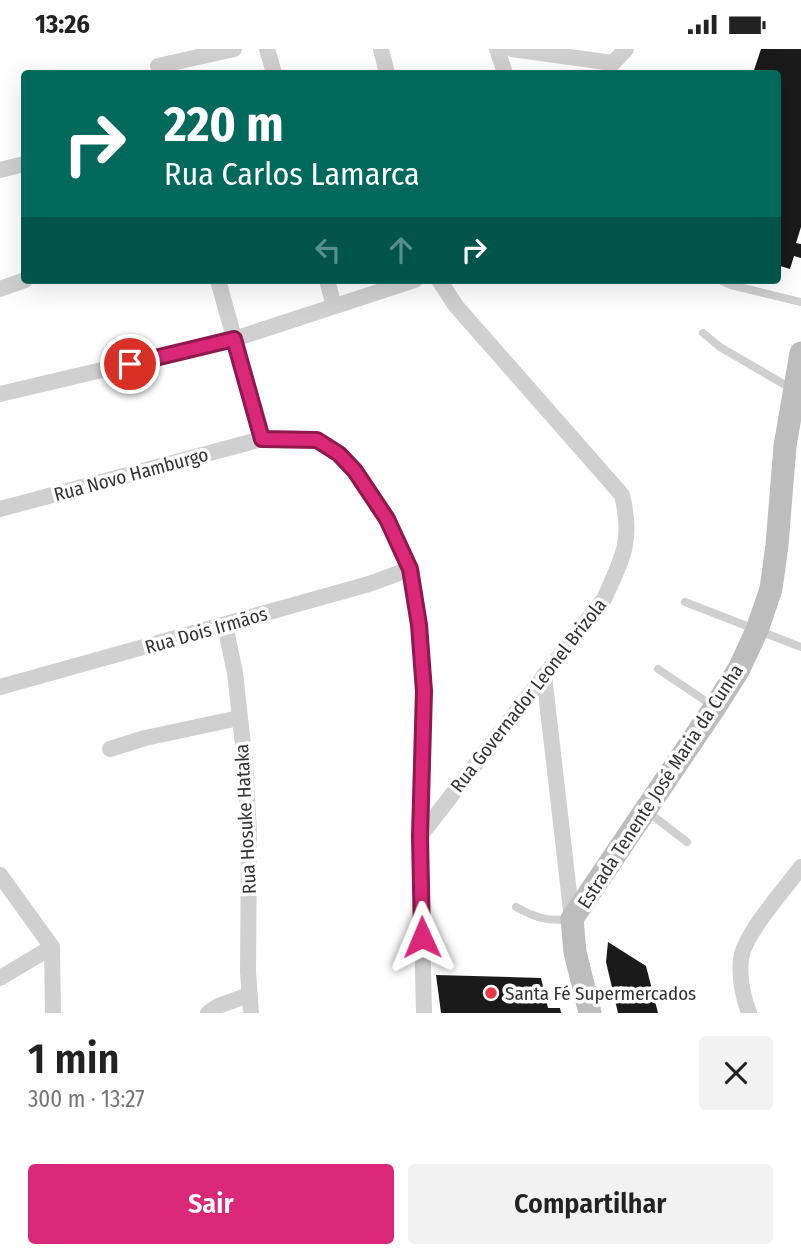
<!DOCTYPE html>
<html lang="pt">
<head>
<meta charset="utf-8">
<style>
  :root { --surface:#fff; --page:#f2f2f2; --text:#222; --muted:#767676; --accent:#db2777 }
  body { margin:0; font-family:"Fira Sans Condensed",sans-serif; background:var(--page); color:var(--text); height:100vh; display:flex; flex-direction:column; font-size:26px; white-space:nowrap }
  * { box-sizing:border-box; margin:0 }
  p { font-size:23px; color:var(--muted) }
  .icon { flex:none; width:38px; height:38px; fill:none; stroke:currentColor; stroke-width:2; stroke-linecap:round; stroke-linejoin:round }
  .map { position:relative; height:964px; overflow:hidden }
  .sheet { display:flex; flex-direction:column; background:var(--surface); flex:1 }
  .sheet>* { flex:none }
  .banner { position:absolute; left:21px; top:21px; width:760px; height:214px; border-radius:7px; box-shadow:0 7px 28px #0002; background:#00695c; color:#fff; overflow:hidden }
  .pin { position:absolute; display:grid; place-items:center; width:60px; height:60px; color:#fff; margin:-30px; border:4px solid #fff; border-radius:50%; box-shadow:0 2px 7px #0007 }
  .me { position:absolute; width:77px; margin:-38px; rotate:359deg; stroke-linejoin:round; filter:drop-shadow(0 0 5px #0008) }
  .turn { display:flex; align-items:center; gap:24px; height:147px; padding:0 28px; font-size:32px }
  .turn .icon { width:91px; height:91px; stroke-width:2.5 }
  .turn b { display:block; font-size:49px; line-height:60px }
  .lanes { display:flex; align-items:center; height:66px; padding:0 28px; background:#0003; justify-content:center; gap:35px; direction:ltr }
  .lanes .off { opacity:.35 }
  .round { display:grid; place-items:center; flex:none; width:74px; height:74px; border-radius:7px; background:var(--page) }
  .summary { display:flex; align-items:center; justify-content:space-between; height:119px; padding:0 28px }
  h1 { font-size:42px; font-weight:600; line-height:52px }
  .primary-button { display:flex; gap:14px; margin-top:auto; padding:14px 28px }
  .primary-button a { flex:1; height:80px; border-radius:7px; background:var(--accent); color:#fff; font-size:28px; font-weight:600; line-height:80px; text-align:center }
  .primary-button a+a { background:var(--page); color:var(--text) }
  .status { display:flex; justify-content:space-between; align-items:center; height:49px; padding:0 35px; background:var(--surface); direction:ltr }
  .status svg { height:19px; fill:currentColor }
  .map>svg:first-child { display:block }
  .building { fill:#1a1a1a }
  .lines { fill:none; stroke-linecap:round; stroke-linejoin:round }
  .service { stroke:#d0d0d0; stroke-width:8 }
  .minor { stroke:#d0d0d0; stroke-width:16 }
  .secondary { stroke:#bdbdbd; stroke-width:23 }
  .route-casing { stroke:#8e194d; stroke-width:18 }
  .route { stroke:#db2777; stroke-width:12 }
  .poi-dot { fill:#e63946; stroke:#fff; stroke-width:2.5 }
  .labels { text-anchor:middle; stroke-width:7; stroke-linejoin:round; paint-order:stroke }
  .street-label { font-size:19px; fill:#333; stroke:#fff }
  .poi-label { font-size:19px; fill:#333; stroke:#fff; text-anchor:start }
</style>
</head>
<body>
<div class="status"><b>13:26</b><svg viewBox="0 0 49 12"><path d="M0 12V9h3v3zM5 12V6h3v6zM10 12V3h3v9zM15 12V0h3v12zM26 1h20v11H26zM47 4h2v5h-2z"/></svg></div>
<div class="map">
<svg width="801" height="964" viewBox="0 0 801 964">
  <rect width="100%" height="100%" fill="#fff"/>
  <g class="building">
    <polygon points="761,0 801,0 801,178 796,194 801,195 801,209 794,207 790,220 777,216 777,24 753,24"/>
    <polygon points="608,893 646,917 658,964 618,964 606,913"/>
    <polygon points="436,926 541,929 548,959 560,959 561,964 441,964"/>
  </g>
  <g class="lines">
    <g class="service">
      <polyline points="720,231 731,236 801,253"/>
      <polyline points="703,284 720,298 792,340"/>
      <polyline points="685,553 801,598"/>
      <polyline points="658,620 713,657"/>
      <polyline points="648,763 687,793"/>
      <path d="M516 858C534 868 548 873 569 870"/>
    </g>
    <g class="minor">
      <polyline points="267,0 274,24"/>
      <polyline points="381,0 387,24"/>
      <polyline points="497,0 505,24"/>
      <polyline points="512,0 613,14 626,0"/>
      <polyline points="158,17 234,0"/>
      <polyline points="0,121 24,115"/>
      <polyline points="218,231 262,390"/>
      <polyline points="327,231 334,257"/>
      <polyline points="0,240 25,231"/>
      <polyline points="0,345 234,290 415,231"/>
      <polyline points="0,460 262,390 317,391 339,405 355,422 387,469 410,520 419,576 423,642 420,787 424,964"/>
      <polyline points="225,576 235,624 245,714 249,783 248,923 251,964"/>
      <polyline points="544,626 572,870"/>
      <polyline points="0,638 369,535 410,520"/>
      <polyline points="110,700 145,689 239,669"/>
      <path d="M420 787 604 550C623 508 633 492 622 446L456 257 439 231"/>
      <polyline points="0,826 52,898 53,964"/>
      <polyline points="0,929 52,898"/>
      <polyline points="208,964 218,957 249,946"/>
      <path d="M749 964C743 948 739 927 741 910 744 885 785 840 801 818"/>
    </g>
    <polyline class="secondary" points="590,964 575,903 572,870 715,658 739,620 757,581 771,540 777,496 785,397 801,304"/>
  </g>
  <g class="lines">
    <defs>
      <polyline id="route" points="130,315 234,290 262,390 317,391 339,405 355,422 387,470 410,520 419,576 424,642 420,787 422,888"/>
    </defs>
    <use href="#route" class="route-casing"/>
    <use href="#route" class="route"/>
  </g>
  <circle class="poi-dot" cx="491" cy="944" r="7"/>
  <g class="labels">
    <g class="street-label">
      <text transform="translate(131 425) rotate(-15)" y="7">Rua Novo Hamburgo</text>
      <text transform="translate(206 581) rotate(-16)" y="7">Rua Dois Irmãos</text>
      <text transform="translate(528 646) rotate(-52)" y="7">Rua Governador Leonel Brizola</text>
      <text transform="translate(660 737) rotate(-57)" y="7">Estrada Tenente José Maria da Cunha</text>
      <text transform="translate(245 770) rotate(-93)" y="7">Rua Hosuke Hataka</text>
    </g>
    <g class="poi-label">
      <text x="505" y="951">Santa Fé Supermercados</text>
    </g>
  </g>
</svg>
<div class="pin" style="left:130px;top:315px;background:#d93025"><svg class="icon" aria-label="arrive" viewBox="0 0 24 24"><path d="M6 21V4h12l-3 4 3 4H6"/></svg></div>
<svg class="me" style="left:422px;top:888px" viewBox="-20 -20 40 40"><path d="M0-17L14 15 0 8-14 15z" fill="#db2777" stroke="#fff" stroke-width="4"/></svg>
<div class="banner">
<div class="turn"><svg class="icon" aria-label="right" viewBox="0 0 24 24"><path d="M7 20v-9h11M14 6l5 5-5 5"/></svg><div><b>220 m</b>Rua Carlos Lamarca</div></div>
<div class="lanes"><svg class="icon off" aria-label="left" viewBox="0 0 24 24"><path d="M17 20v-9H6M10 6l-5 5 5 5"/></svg><svg class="icon off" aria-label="ahead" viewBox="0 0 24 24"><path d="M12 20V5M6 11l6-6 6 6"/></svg><svg class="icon" aria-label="right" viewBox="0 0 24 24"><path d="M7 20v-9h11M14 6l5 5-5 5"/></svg></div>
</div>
</div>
<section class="sheet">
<div class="summary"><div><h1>1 min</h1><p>300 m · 13:27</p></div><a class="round"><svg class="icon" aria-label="close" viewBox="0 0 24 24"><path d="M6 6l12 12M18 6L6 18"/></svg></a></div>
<div class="primary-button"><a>Sair</a><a>Compartilhar</a></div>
</section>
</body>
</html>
